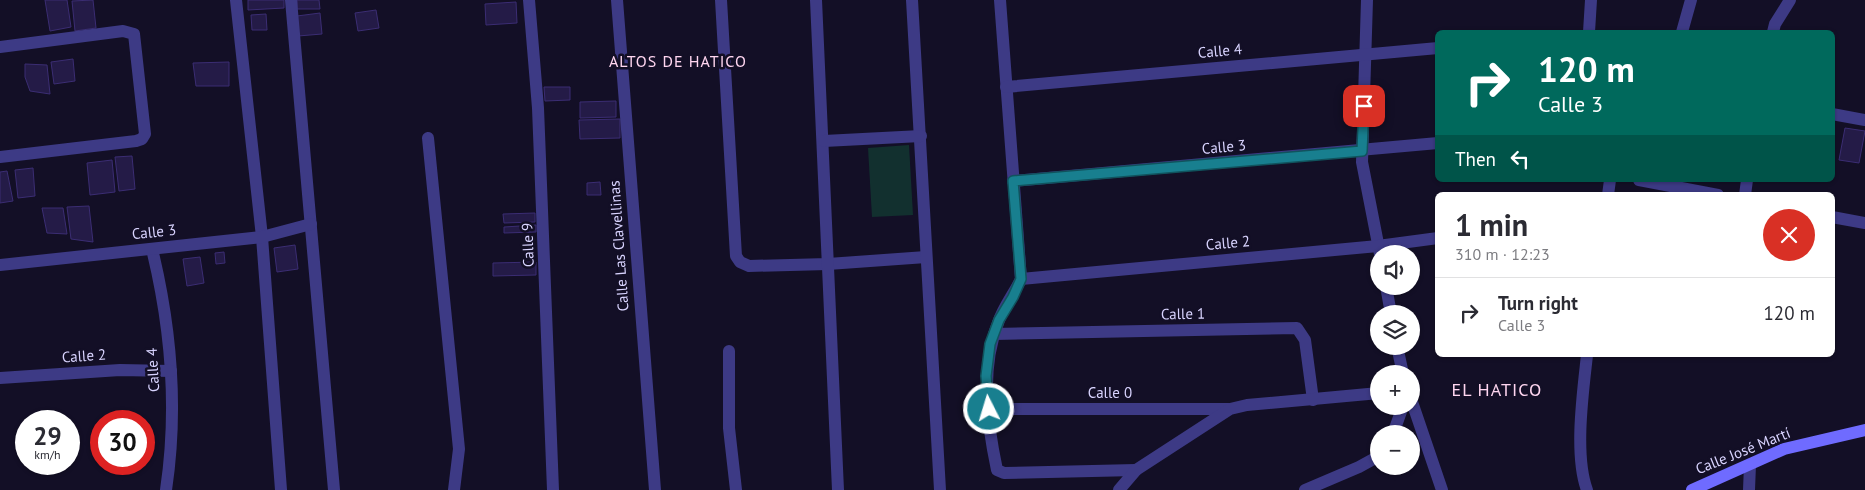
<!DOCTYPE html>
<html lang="en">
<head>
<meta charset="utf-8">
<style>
  :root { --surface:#fff; --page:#f2f2f3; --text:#2b2b33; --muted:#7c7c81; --line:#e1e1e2 }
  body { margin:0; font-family:"PT Sans",sans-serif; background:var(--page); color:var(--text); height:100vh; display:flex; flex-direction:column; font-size:19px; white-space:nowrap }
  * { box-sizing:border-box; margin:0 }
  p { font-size:16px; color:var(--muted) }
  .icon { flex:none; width:28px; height:28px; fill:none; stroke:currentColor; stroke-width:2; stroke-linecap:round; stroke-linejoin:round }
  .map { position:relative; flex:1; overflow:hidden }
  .drawer { position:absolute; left:1435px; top:192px; width:400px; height:165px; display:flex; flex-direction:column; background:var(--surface); border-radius:8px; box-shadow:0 1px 4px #0004 }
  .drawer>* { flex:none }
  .top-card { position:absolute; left:1435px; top:30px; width:400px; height:152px; border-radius:8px; box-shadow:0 1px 4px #0004; background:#00695c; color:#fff; overflow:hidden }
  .controls { position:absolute; left:1370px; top:245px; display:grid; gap:10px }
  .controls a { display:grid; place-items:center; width:50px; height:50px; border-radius:50%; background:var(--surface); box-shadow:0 1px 4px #0004; font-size:25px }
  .speed { position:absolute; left:15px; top:410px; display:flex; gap:10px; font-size:25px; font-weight:700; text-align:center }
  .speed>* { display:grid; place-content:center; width:65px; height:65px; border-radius:50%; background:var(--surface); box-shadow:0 1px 4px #0004; line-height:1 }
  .speed small { font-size:12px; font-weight:400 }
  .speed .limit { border:8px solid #d22; background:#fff; color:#111 }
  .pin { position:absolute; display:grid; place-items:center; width:42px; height:42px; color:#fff; margin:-21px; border-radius:10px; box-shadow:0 2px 8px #0006 }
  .me { position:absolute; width:55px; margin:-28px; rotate:355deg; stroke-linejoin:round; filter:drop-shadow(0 0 4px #0008) }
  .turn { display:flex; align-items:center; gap:18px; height:105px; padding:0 20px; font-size:22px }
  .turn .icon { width:65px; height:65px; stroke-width:2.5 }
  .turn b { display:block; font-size:35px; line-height:42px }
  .then { display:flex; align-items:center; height:48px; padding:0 20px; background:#0003; gap:10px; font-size:19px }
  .round { display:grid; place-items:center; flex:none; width:52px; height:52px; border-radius:26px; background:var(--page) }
  .head { display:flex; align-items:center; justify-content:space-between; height:85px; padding:0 20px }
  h1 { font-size:30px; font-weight:700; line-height:38px }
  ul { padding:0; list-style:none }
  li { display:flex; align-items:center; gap:15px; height:70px; padding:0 20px; border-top:1px solid var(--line) }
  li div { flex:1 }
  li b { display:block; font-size:19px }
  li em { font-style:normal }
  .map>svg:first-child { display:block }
  .green { fill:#12302f }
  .building { fill:#241b47; stroke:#3b2d73 }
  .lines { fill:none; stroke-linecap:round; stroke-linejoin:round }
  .street { stroke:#3d3a85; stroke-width:12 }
  .secondary { stroke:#6f6bff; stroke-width:12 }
  .route-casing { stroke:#10535d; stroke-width:12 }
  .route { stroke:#187f8f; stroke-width:9 }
  .labels { text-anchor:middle; stroke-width:5; stroke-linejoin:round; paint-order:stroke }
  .street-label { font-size:15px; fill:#d9d4ff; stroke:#130f26 }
  .neighbourhood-label { font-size:16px; letter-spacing:1px; fill:#ffd6f0; stroke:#130f26 }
  .quarter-label { font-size:18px; letter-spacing:1px; fill:#ffd6f0; stroke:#130f26 }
</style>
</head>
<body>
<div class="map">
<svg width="1865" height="490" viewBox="0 0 1865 490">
  <rect width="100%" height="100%" fill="#130f26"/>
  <polygon class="green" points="909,145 913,215 872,217 868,148"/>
  <g class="building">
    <polygon points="45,0 67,0 71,27 50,31"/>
    <polygon points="93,0 96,28 75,31 72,1"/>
    <polygon points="248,0 284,0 284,8 248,10"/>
    <polygon points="297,0 319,0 320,9 297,9"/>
    <polygon points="516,2 517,23 486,25 485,4"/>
    <polygon points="376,10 379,28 358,31 355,13"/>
    <polygon points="320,13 322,34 298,36 297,16"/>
    <polygon points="266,14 267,30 252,30 251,15"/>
    <polygon points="73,59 75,81 54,84 51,62"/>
    <polygon points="229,62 229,86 196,86 193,63"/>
    <polygon points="25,64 47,65 50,94 30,91 25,77"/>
    <polygon points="544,87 570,87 570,100 545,101"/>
    <polygon points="616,101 616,117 580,118 580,102"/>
    <polygon points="620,119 620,138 580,139 579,120"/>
    <polygon points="1845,128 1865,131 1859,163 1839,160"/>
    <polygon points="132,156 135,189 119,191 115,157"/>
    <polygon points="112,160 115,192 90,195 87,163"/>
    <polygon points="33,168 35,196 18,198 15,170"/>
    <polygon points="7,171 13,201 0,203 0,172"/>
    <polygon points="600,182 601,195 587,195 587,183"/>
    <polygon points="89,206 93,242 71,239 67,207"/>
    <polygon points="42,208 63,208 67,234 47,233"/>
    <polygon points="535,213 535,222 504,223 503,214"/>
    <polygon points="536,225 536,232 504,233 504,227"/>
    <polygon points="295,245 298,269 277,272 274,248"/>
    <polygon points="224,252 225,263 216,264 215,253"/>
    <polygon points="200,257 204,283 187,286 183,259"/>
    <polygon points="536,262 536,275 493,276 493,263"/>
  </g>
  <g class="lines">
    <g class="street">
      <polyline points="236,0 262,237 281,490"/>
      <polyline points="291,0 334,490"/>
      <polyline points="529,0 538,108 553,490"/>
      <polyline points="617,0 655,490"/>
      <polyline points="721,0 736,256 740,262 749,266 828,264 926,257"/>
      <polyline points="816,0 838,490"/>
      <polyline points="912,0 940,490"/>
      <path d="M1000 0 1021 279C1014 294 1003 307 998 323 980 369 987 423 997 470L1004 473 1136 470"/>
      <polyline points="1367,0 1362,162 1380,254"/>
      <polyline points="1589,32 1591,0"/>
      <polyline points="1682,32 1691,0"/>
      <polyline points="1773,32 1775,24 1790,0"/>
      <polyline points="0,47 123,31 134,34 145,134 142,139 136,141 0,157"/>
      <polyline points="1006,87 1438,48"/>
      <polyline points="1832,114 1865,120"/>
      <polyline points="428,138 459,449 454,490"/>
      <polyline points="824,141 921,136"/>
      <polyline points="1639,180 1718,195"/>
      <polyline points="1013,181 1438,143"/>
      <polyline points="1608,195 1610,180"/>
      <polyline points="1745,195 1747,180"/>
      <polyline points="1832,217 1865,223"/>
      <path d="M152 249C171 327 178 410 166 490"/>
      <polyline points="0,265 262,237 311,224"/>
      <polyline points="1021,279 1378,246 1438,238"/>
      <polyline points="1386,286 1391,314"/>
      <polyline points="994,334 1297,328 1305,340 1313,400"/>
      <polyline points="1397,346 1403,374"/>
      <polyline points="729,351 729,428 736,490"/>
      <polyline points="0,378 120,370 171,371"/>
      <polyline points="1411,399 1442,490"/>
      <polyline points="989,409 1229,409"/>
      <polyline points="1393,434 1403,406"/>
      <polyline points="1119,490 1136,470 1230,409 1247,405 1379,393"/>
      <polyline points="1305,490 1359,467 1379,456"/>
      <path d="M1587 490C1574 455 1583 392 1587 355"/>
      <polyline points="1749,490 1750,465"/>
    </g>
    <polyline class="secondary" points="1692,490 1784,449 1865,430"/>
  </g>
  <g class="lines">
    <defs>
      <polyline id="route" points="989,409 986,376 990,344 999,320 1013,297 1021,279 1013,181 1362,151 1364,106"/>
    </defs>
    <use href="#route" class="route-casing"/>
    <use href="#route" class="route"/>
  </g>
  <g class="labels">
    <g class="street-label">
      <text transform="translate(1220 51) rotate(-5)" y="5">Calle 4</text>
      <text transform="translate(1224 147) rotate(-5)" y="5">Calle 3</text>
      <text transform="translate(154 232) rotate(-6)" y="5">Calle 3</text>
      <text transform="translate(1228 243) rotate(-5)" y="5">Calle 2</text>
      <text transform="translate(528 245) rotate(-92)" y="5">Calle 9</text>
      <text transform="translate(619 246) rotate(-94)" y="5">Calle Las Clavellinas</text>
      <text transform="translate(1183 314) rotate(-1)" y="5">Calle 1</text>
      <text transform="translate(84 356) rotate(-4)" y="5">Calle 2</text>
      <text transform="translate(153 370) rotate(-93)" y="5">Calle 4</text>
      <text x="1110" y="398">Calle 0</text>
      <text transform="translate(1743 451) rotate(-22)" y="5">Calle José Martí</text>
    </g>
    <g class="neighbourhood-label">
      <text x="678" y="67">ALTOS DE HATICO</text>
    </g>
    <g class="quarter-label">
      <text x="1497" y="396">EL HATICO</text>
    </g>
  </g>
</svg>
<div class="controls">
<a><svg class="icon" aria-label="sound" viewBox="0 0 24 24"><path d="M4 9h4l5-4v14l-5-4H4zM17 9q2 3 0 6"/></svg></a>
<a><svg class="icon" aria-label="layers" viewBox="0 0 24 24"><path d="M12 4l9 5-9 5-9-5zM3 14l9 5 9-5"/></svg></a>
<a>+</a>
<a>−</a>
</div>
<div class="speed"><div>29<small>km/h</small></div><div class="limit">30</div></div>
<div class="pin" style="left:1364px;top:106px;background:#d93025"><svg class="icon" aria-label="arrive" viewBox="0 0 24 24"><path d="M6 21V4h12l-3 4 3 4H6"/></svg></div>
<svg class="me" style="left:989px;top:409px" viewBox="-20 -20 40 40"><circle r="17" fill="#187f8f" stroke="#fff" stroke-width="3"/><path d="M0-11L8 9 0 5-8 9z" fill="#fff"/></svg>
<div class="top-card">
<div class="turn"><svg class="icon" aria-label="right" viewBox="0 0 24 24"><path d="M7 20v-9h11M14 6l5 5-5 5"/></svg><div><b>120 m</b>Calle 3</div></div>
<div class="then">Then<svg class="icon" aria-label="left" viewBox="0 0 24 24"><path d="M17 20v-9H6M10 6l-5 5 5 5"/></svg></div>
</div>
<section class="drawer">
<div class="head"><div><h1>1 min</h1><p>310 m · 12:23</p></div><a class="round" style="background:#d93025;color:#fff"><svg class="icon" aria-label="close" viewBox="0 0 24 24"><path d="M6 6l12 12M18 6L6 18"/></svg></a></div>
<ul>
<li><svg class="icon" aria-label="right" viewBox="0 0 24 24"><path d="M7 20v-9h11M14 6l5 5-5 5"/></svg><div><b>Turn right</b><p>Calle 3</p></div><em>120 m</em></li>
</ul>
</section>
</div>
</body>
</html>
